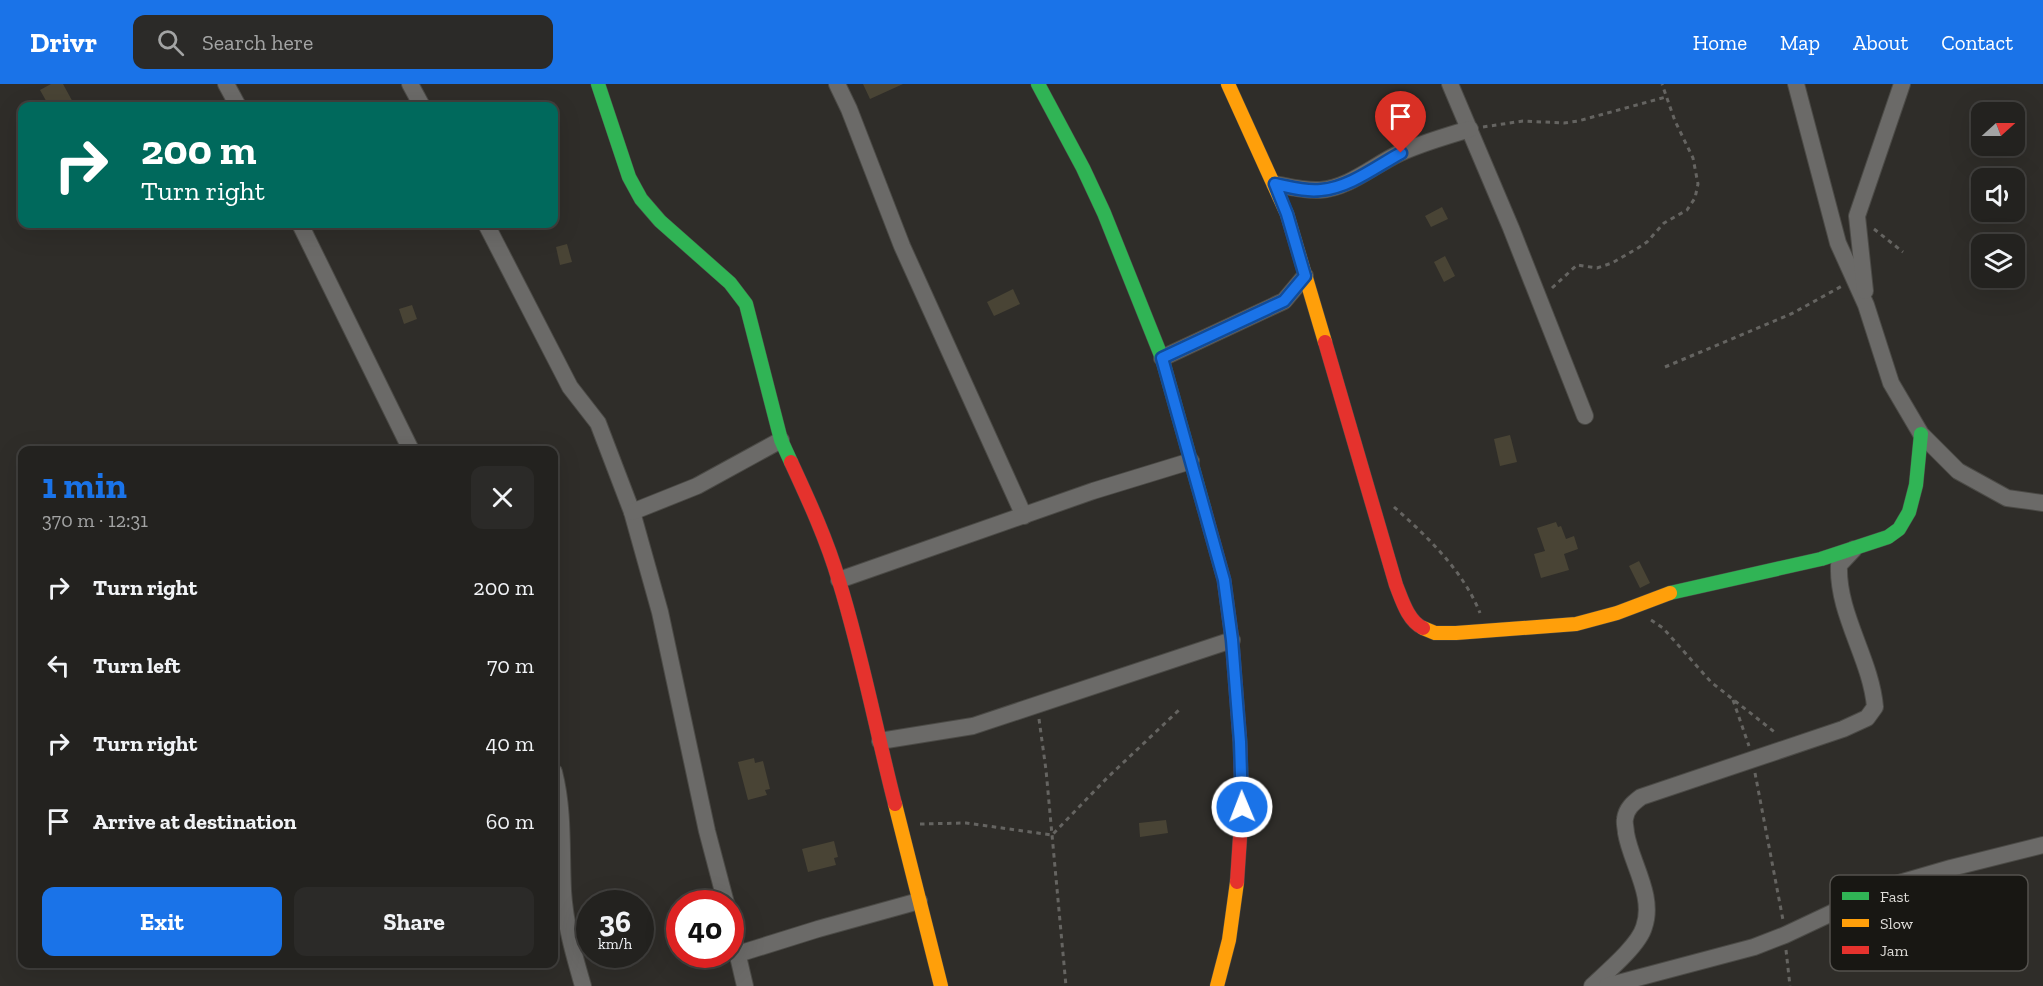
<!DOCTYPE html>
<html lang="en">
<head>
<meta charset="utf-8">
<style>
  :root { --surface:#23221f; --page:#2b2a28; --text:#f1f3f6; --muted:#a3a4a4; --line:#403f3d; --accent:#1a73e8 }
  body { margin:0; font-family:"Zilla Slab",serif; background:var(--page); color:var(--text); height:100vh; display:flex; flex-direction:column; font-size:22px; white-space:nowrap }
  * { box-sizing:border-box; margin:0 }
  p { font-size:20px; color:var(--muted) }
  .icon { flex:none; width:33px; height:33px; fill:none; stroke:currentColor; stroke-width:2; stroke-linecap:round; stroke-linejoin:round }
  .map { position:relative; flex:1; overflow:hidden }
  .drawer { position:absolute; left:18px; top:362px; width:540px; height:522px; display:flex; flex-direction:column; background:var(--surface); border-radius:12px; box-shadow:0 6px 24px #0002,0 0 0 2px var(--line) }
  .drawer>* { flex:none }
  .guide { position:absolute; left:18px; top:18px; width:540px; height:126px; border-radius:12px; box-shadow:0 6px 24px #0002,0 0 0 2px var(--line); background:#00695c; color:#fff; overflow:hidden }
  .needle { width:39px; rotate:69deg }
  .buttons { position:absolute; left:1971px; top:18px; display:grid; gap:12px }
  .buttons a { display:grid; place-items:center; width:54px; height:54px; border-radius:12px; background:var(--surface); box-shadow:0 6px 24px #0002,0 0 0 2px var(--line); font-size:30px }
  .speed { position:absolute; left:576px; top:806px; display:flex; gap:12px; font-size:30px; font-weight:700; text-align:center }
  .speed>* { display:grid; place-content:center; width:78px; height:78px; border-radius:50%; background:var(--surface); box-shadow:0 6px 24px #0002,0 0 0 2px var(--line); line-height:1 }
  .speed small { font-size:15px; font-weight:400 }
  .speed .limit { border:9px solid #d22; background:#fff; color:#111 }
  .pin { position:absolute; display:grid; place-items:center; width:51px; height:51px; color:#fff; margin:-62px -26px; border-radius:50% 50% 50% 0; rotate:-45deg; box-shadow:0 0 6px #0007 }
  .pin .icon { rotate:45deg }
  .me { position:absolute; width:66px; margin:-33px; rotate:359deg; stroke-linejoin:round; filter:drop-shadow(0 0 4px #0008) }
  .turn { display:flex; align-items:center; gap:21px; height:126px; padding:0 24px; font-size:27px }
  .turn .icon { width:78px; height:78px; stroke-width:2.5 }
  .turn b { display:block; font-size:42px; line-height:51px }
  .round { display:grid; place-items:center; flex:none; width:63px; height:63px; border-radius:12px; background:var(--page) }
  .head { display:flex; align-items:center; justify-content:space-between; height:102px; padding:0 24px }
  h1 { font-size:36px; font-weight:700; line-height:45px; color:var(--accent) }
  .action { display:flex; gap:12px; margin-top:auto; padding:12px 24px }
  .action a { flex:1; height:69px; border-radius:12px; background:var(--accent); color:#fff; font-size:24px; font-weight:700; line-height:69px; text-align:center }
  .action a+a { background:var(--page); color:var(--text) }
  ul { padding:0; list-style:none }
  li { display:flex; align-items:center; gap:18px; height:78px; padding:0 24px }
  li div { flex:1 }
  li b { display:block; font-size:22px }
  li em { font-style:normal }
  header { display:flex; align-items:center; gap:36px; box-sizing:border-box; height:84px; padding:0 30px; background:var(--accent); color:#fff }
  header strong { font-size:28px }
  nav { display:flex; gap:33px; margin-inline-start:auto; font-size:21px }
  .search { width:420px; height:54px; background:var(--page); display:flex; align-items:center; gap:15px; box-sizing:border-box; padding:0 21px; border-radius:12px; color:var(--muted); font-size:22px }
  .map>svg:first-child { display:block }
  .building { fill:#494435 }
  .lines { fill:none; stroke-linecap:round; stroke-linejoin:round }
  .street-casing { stroke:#4b4a46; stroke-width:18 }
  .fast-casing { stroke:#4b4a46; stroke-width:15 }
  .slow-casing { stroke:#4b4a46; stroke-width:15 }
  .jam-casing { stroke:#4b4a46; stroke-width:15 }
  .path { stroke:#656461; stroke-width:3; stroke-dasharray:4.5 4.5; stroke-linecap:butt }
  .street { stroke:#6b6a68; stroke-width:16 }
  .fast { stroke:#30b455; stroke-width:14 }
  .slow { stroke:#ff9f0a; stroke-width:14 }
  .jam { stroke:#e5322d; stroke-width:14 }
  .route-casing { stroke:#114b97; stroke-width:15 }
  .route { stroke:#1a73e8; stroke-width:10 }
  .key { fill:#181713; stroke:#54524e; stroke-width:1.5 }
  .key-label { font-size:16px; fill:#dfddd9 }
</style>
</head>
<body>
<header>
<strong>Drivr</strong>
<div class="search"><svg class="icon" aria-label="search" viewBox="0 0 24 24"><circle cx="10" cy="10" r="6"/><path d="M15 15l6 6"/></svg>Search here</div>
<nav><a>Home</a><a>Map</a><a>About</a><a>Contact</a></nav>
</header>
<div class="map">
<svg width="2043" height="902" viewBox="0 0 2043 902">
  <rect width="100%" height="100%" fill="#2f2d29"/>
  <g class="building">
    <polygon points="51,0 63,0 75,22 49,22 40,6"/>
    <polygon points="863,0 903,0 870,15"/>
    <polygon points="1442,123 1448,135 1431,143 1425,132"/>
    <polygon points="567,160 572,178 560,181 556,163"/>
    <polygon points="1445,172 1455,192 1444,198 1434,178"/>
    <polygon points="1013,205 1020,220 994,232 987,218"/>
    <polygon points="412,221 417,235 404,240 399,225"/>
    <polygon points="1510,351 1517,378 1500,382 1494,355"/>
    <polygon points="1556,438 1558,443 1561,442 1566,455 1574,452 1578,465 1564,470 1569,486 1541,494 1534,470 1545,467 1537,444"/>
    <polygon points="1639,477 1650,499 1640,504 1629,482"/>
    <polygon points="754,674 755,679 763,677 770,705 765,706 767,711 748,716 738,678"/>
    <polygon points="1166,736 1168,749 1140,753 1139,739"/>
    <polygon points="834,757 838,773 834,774 836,781 808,788 802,765"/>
  </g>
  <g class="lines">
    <defs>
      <g id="street">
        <polyline points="226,0 238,22"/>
        <polyline points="410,0 422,22"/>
        <polyline points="837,0 849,25 902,162 1024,432"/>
        <polyline points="1450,0 1511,144 1585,332"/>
        <polyline points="1796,0 1838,159 1866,221 1891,299 1921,350 1958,387 2007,414 2043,419"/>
        <path d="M1275 100C1290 103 1305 107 1320 106 1349 104 1374 81 1400 69 1422 59 1446 52 1470 45"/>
        <polyline points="300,140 411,366"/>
        <polyline points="486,140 570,303 598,339 632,428 660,528 707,747 726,819"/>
        <polyline points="1865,207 1857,132 1902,0"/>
        <polyline points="1162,274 1284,217 1305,192"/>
        <polyline points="632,428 697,402 781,356"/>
        <polyline points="839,496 1093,407 1191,377"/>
        <polyline points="880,657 973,642 1232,556"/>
        <path d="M554 688C564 727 561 767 563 807 565 840 574 871 583 902"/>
        <polyline points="730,838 745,902"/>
        <polyline points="738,870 818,845 919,817"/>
        <path d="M1592 902C1607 888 1639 861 1644 843 1655 812 1631 779 1626 749 1626 745 1624 739 1625 735 1626 725 1633 719 1641 713L1843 645 1867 634 1875 623C1871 575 1837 530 1839 481L1854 465"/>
        <polyline points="1607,902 1754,863 1785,851 1889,802 1951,784 2043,761"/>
      </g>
      <g id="fast">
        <polyline points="598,0 629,93 641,115 660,137 730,199 746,220 781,356 791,378"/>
        <polyline points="1038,0 1083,84 1104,129 1162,274 1204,424"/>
        <polyline points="1670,509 1821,475 1888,453 1899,445 1909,428 1916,401 1921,350"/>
      </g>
      <g id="slow">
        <polyline points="1228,0 1287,130 1325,258"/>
        <polyline points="1423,544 1435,549 1456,549 1576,540 1617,529 1670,509"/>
        <polyline points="895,720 941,902"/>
        <polyline points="1217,902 1229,856 1237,798"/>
      </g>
      <g id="jam">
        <path d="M1325 258 1396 501C1402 516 1408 537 1423 544"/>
        <path d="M791 378C809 417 827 456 839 497 862 571 876 646 895 720"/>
        <polyline points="1204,424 1224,496 1232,556 1240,658 1242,723 1237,798"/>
      </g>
    </defs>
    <use href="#street" class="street-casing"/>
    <use href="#fast" class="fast-casing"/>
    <use href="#slow" class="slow-casing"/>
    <use href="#jam" class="jam-casing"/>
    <g class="path">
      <polyline points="1483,43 1523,37 1564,39 1578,37 1666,13"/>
      <polyline points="1874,145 1903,168"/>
      <polyline points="1552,204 1577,181 1597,184 1612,179 1638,164 1647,158 1664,139 1687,126 1695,114 1698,100 1693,74 1675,37 1662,0"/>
      <polyline points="1665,283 1793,229 1842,202"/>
      <path d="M1394 423C1427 452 1464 488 1480 529"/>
      <polyline points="1651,536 1663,544 1711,598 1777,650"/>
      <polyline points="1733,616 1749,662"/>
      <polyline points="1039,635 1046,686 1066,902"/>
      <polyline points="1755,689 1783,836"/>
      <polyline points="920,740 966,739 1052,751 1107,694 1179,626"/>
      <polyline points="1786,866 1790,902"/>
    </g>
    <use href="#street" class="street"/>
    <use href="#fast" class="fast"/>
    <use href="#slow" class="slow"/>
    <use href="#jam" class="jam"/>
  </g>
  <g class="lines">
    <defs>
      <path id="route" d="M1242 723 1240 658 1232 556 1224 496 1162 274 1284 217 1305 192 1287 130 1275 100C1290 103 1305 108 1321 106 1349 104 1377 82 1401 69"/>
    </defs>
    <use href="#route" class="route-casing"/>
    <use href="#route" class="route"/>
  </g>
  <rect x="1830" y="791" width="198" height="96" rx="9" class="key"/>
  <rect x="1842" y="808" width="27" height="8" fill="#30b455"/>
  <rect x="1842" y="835" width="27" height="8" fill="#ff9f0a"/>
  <rect x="1842" y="862" width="27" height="8" fill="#e5322d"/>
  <g class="key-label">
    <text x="1880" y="818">Fast</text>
    <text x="1880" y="845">Slow</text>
    <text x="1880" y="872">Jam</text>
  </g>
</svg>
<div class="buttons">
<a><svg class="needle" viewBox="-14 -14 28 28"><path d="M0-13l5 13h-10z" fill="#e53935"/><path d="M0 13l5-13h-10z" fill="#a3a4a4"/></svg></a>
<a><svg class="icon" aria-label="sound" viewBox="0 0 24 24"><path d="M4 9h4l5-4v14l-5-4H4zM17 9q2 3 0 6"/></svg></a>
<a><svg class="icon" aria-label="layers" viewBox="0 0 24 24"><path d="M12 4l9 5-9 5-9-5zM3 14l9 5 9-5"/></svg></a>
</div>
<div class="speed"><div>36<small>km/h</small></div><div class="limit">40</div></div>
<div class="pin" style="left:1401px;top:69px;background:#d93025"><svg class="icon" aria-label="arrive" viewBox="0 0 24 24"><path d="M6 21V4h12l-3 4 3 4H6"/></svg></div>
<svg class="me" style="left:1242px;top:723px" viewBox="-20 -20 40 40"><circle r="17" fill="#1a73e8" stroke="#fff" stroke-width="3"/><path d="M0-11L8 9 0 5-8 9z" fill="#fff"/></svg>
<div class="guide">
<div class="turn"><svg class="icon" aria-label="right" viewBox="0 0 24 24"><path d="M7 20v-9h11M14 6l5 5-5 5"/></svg><div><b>200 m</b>Turn right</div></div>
</div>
<section class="drawer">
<div class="head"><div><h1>1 min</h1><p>370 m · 12:31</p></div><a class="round"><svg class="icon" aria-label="close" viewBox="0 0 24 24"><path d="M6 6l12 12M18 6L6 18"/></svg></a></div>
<ul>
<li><svg class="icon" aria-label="right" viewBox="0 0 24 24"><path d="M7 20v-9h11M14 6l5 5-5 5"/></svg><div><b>Turn right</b></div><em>200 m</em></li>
<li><svg class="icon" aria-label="left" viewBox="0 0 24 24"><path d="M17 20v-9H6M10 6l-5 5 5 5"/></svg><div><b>Turn left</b></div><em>70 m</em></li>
<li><svg class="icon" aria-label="right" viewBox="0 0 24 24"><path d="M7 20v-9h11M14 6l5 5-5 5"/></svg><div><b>Turn right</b></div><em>40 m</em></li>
<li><svg class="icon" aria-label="arrive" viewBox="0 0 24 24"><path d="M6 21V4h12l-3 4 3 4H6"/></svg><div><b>Arrive at destination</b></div><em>60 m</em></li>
</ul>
<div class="action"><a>Exit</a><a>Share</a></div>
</section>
</div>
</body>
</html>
